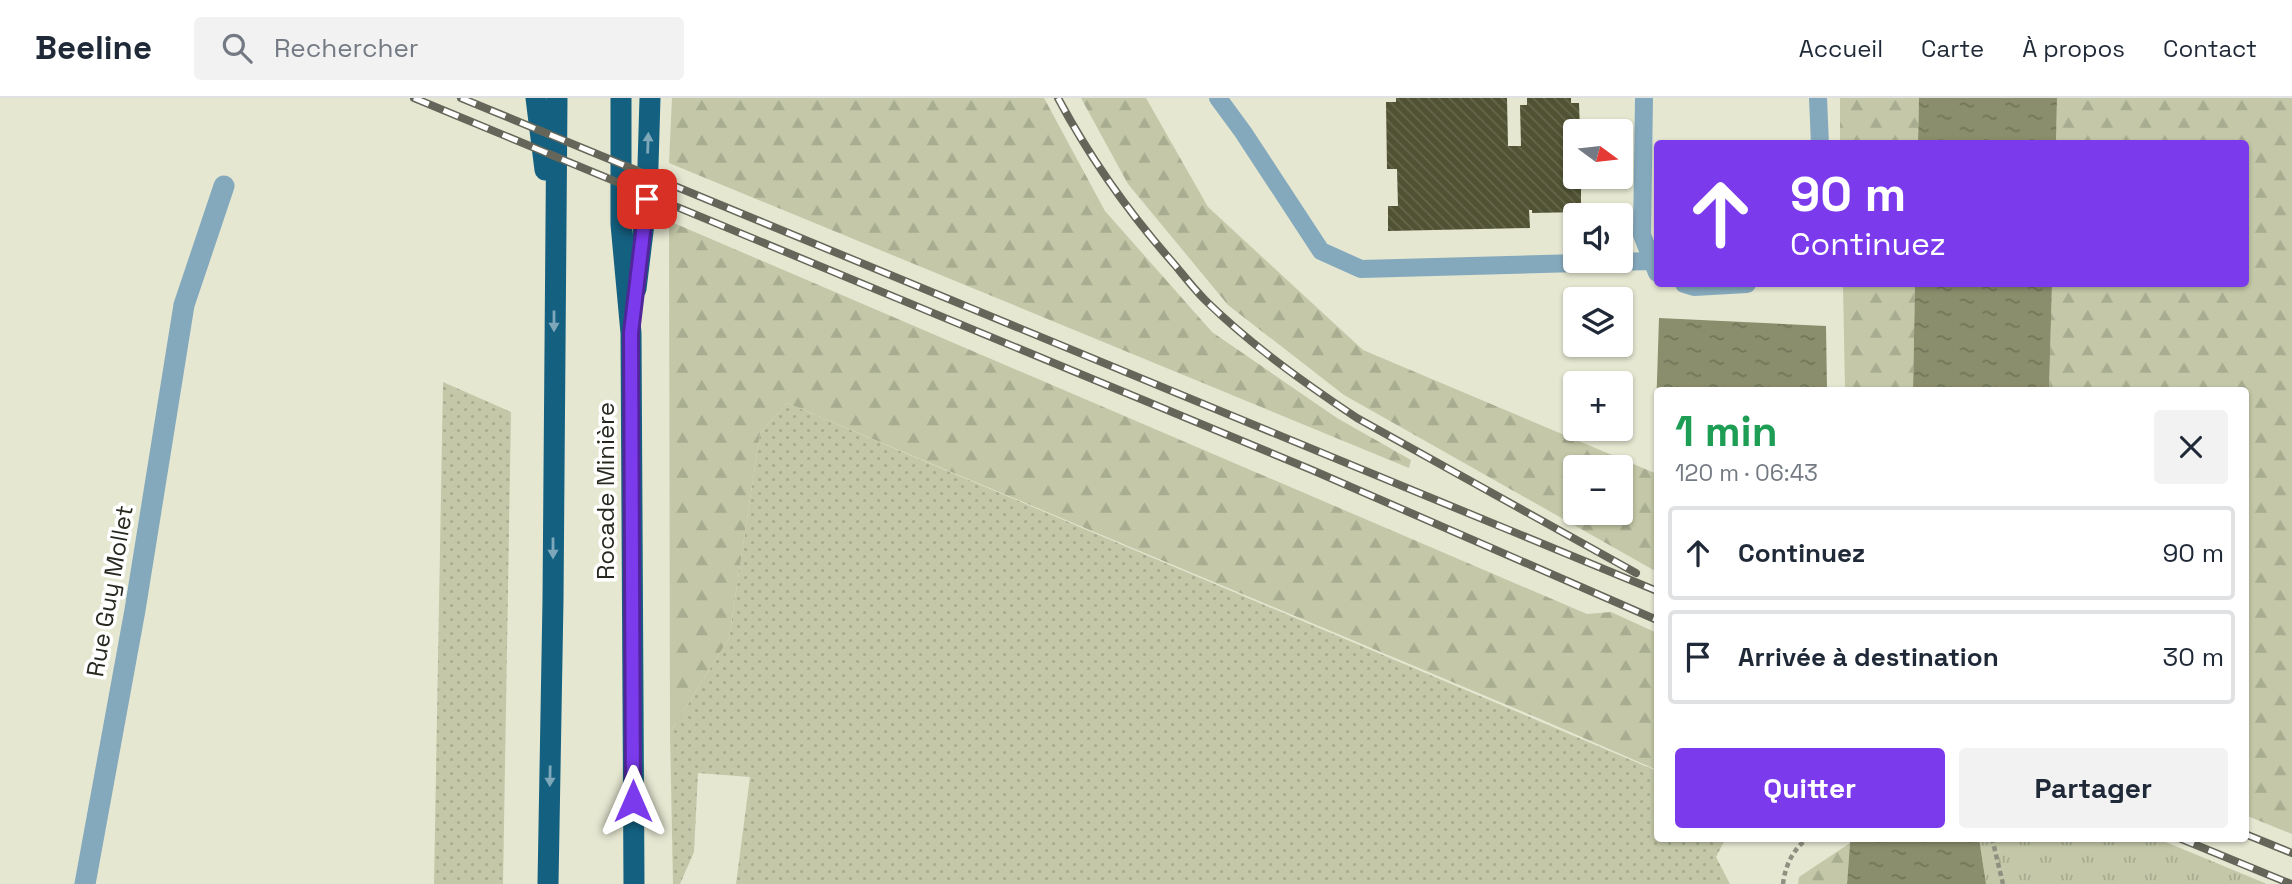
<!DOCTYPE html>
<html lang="fr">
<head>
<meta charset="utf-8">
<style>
  :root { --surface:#fff; --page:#f2f2f3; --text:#1f2937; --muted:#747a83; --line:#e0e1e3; --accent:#7c3aed }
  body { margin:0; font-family:"Space Grotesk",sans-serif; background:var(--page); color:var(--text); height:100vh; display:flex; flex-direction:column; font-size:26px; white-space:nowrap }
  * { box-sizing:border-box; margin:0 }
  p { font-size:23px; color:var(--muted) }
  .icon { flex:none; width:38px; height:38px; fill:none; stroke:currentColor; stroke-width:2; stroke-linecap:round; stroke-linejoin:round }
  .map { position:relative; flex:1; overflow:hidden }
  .details { position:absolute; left:1654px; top:289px; width:595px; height:455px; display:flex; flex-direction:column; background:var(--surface); border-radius:7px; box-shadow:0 2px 5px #0004 }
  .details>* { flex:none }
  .hud { position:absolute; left:1654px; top:42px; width:595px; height:147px; border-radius:7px; box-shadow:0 2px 5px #0004; background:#7c3aed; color:#fff; overflow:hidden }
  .needle { width:46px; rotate:105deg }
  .fabs { position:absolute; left:1563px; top:21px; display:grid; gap:14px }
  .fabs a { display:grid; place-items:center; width:70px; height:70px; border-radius:7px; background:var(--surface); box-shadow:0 2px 5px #0004; font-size:35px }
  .pin { position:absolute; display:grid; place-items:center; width:60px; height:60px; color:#fff; margin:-30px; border-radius:14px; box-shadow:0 4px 10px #0006 }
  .me { position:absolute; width:77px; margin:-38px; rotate:0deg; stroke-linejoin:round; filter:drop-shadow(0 0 5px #0008) }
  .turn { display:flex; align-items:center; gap:24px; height:147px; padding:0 21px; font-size:32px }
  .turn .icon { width:91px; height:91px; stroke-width:2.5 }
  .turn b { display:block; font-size:49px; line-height:60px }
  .round { display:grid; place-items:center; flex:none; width:74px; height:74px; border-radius:7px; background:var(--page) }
  .summary { display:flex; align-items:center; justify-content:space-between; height:119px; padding:0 21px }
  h1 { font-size:42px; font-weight:700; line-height:52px; color:#1e9e55 }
  .cta { display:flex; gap:14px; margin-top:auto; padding:14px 21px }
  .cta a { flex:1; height:80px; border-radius:7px; background:var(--accent); color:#fff; font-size:28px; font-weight:700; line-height:80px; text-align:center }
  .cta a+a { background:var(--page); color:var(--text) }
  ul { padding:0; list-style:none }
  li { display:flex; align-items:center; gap:21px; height:94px; margin:0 14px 10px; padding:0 7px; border:4px solid var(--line); border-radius:7px }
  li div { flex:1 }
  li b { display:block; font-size:26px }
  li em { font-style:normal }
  header { display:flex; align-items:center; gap:42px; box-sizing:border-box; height:98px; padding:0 35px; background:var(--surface); border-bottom:2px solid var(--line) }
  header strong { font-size:33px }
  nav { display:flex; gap:38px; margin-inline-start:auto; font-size:24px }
  .search { width:490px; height:63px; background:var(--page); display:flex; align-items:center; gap:18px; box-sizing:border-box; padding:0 24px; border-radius:7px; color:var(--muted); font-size:26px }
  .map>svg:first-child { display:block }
  .grass { fill:url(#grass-dots) }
  .forest { fill:url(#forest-firs); fill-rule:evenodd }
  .park { fill:url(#park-tufts) }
  .water { fill:url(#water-ripples) }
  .building { fill:url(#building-back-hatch) }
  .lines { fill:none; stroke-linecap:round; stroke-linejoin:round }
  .path { stroke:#8e9080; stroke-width:4.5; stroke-dasharray:5 3.5; stroke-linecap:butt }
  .lane { stroke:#85a9bc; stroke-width:18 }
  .street { stroke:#85a9bc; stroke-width:21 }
  .highway { stroke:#146080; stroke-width:21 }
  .rail-casing { stroke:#656659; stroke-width:8 }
  .rail { stroke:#fff; stroke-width:5; stroke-dasharray:16; stroke-linecap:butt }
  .oneway { fill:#7ea8b9 }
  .route-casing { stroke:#51269a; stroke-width:18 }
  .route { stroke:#7c3aed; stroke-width:12 }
  .labels { text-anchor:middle; stroke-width:7; stroke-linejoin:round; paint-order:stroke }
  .street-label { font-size:24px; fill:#27281f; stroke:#fff }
</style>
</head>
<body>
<header>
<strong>Beeline</strong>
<div class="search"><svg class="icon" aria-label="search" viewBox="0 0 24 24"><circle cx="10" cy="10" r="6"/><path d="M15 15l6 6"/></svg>Rechercher</div>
<nav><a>Accueil</a><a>Carte</a><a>À propos</a><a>Contact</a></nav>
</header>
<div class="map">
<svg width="2292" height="786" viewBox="0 0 2292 786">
  <defs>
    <pattern id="grass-dots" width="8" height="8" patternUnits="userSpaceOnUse" patternTransform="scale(1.75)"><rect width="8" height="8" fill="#c4c8a8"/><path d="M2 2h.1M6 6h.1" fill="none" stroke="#a8ac90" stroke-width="1.8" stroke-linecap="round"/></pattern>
    <pattern id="forest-firs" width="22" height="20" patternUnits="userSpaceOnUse" patternTransform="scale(1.75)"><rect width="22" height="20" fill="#c4c8a8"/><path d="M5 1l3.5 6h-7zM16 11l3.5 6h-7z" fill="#a8ac90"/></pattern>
    <pattern id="park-tufts" width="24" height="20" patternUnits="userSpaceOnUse" patternTransform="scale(1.75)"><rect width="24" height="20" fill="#c4c8a8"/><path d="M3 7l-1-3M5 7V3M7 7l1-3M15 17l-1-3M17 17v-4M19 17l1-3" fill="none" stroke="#a8ac90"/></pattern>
    <pattern id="water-ripples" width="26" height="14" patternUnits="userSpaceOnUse" patternTransform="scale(1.75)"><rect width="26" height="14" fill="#8b8e6c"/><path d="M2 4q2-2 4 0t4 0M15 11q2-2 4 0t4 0" fill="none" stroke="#727458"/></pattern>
    <pattern id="building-back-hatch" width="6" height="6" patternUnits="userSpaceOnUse" patternTransform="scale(1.75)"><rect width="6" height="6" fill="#505233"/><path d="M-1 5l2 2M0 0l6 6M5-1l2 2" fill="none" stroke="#66684e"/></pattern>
  </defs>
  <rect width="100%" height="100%" fill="#e5e7d1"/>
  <g class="grass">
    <polygon points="443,284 511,314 503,786 434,786"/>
    <polygon points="787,305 1657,673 1657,740 1726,740 1716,759 1730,786 736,786 750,679 698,675 694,754 680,786 673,786 670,635 729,540 760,335"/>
  </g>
  <g class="forest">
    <polygon points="672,0 1044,0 1105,113 1212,234 1337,320 1411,362 1409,370 669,65"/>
    <path d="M1081 0H1146L1208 109 1363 252 1657 376V474L1344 297 1228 207 1128 86ZM1575 369H1620V415H1575Z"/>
    <polygon points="1840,0 1919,0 1918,45 1840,45"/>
    <polygon points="2057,0 2292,0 2292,736 2245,717 2245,292 2049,292 2052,186 2245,186 2245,46 2056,45"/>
    <polygon points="669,123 1587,516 1611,514 1657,535 1657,672 1538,620 787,305 760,335 729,540 670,635"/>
    <polygon points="1843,186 1915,186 1913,292 1845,292"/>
    <polygon points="1850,745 1847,786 1798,786 1799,779"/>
  </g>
  <polygon class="park" points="1979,740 2156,740 2267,786 1986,786"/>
  <g class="water">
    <polygon points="1919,0 2057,0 2056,45 1918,45"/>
    <polygon points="1915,186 2052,186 2049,292 1913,292"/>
    <polygon points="1659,220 1826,228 1827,292 1657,292 1657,376 1654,376"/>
    <polygon points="1852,740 1979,740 1986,786 1847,786 1850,745"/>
  </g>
  <polygon class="building" points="1396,0 1507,0 1508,48 1521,48 1520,7 1527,7 1527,0 1571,0 1571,5 1579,5 1580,33 1575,33 1575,79 1581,79 1581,114 1532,115 1532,112 1529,112 1530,130 1388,133 1388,108 1398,108 1397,71 1387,71 1386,4 1396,4"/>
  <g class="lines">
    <g class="path">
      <polyline points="1992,740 2003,786"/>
      <path d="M1783 786C1785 768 1793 751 1808 740"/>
    </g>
    <g class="lane">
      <polyline points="1218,0 1243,34 1321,153 1361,171 1652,163"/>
      <polyline points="1644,0 1642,137 1657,175"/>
      <polyline points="1818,0 1820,46"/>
      <polyline points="1684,186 1694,189 1747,186"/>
    </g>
    <polyline class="street" points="85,786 135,512 184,207 224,88"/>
    <g class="highway">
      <polyline points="536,0 545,72"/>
      <polyline points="621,0 621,126 631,235 634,786"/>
      <polyline points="636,191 647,101 650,0"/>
      <polyline points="548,786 553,502 557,0"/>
    </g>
    <defs>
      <g id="rail">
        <polyline points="414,0 1312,372 1657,522"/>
        <polyline points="461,0 1657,493"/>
        <path d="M1058 0C1090 60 1129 115 1174 166 1184 178 1194 191 1205 202 1251 247 1303 284 1357 320L1636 475"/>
        <polyline points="2245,736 2292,755"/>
        <polyline points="2179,740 2291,786"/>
      </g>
    </defs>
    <use href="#rail" class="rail-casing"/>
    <use href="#rail" class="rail"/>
  </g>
  <defs><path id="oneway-solid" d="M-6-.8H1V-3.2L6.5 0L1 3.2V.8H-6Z" transform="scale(1.75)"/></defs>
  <g class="oneway">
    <use href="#oneway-solid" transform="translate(648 45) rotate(-88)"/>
    <use href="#oneway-solid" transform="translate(554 223) rotate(90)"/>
    <use href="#oneway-solid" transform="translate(553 450) rotate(90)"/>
    <use href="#oneway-solid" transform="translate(550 678) rotate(91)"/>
  </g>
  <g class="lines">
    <defs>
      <polyline id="route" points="633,703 631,235 647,101"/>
    </defs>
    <use href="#route" class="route-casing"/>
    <use href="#route" class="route"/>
  </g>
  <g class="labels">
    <g class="street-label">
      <text transform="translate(606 393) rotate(-90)" y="8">Rocade Minière</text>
      <text transform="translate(110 493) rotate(-80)" y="8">Rue Guy Mollet</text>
    </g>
  </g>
</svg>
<div class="fabs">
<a><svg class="needle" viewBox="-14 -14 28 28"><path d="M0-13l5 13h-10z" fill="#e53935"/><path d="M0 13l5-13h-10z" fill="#747a83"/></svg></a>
<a><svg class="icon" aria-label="sound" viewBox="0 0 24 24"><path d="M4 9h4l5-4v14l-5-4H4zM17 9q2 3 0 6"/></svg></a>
<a><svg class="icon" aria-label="layers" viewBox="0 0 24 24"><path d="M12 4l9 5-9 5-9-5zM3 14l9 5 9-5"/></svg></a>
<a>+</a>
<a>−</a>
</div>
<div class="pin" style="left:647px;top:101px;background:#d93025"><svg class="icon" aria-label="arrive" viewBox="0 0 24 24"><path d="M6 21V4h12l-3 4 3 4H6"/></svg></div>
<svg class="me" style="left:633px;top:703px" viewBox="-20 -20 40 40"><path d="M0-17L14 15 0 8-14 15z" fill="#7c3aed" stroke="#fff" stroke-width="4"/></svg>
<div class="hud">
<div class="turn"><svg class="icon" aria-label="ahead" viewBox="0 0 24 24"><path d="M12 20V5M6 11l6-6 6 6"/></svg><div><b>90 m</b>Continuez</div></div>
</div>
<section class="details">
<div class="summary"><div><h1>1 min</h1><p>120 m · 06:43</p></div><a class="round"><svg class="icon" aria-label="close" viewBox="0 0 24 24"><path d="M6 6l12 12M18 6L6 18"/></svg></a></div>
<ul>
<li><svg class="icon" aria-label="ahead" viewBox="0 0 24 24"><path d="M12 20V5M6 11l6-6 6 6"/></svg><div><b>Continuez</b></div><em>90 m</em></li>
<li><svg class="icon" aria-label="arrive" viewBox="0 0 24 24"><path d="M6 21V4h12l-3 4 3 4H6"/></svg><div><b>Arrivée à destination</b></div><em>30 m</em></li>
</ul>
<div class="cta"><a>Quitter</a><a>Partager</a></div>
</section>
</div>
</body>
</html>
